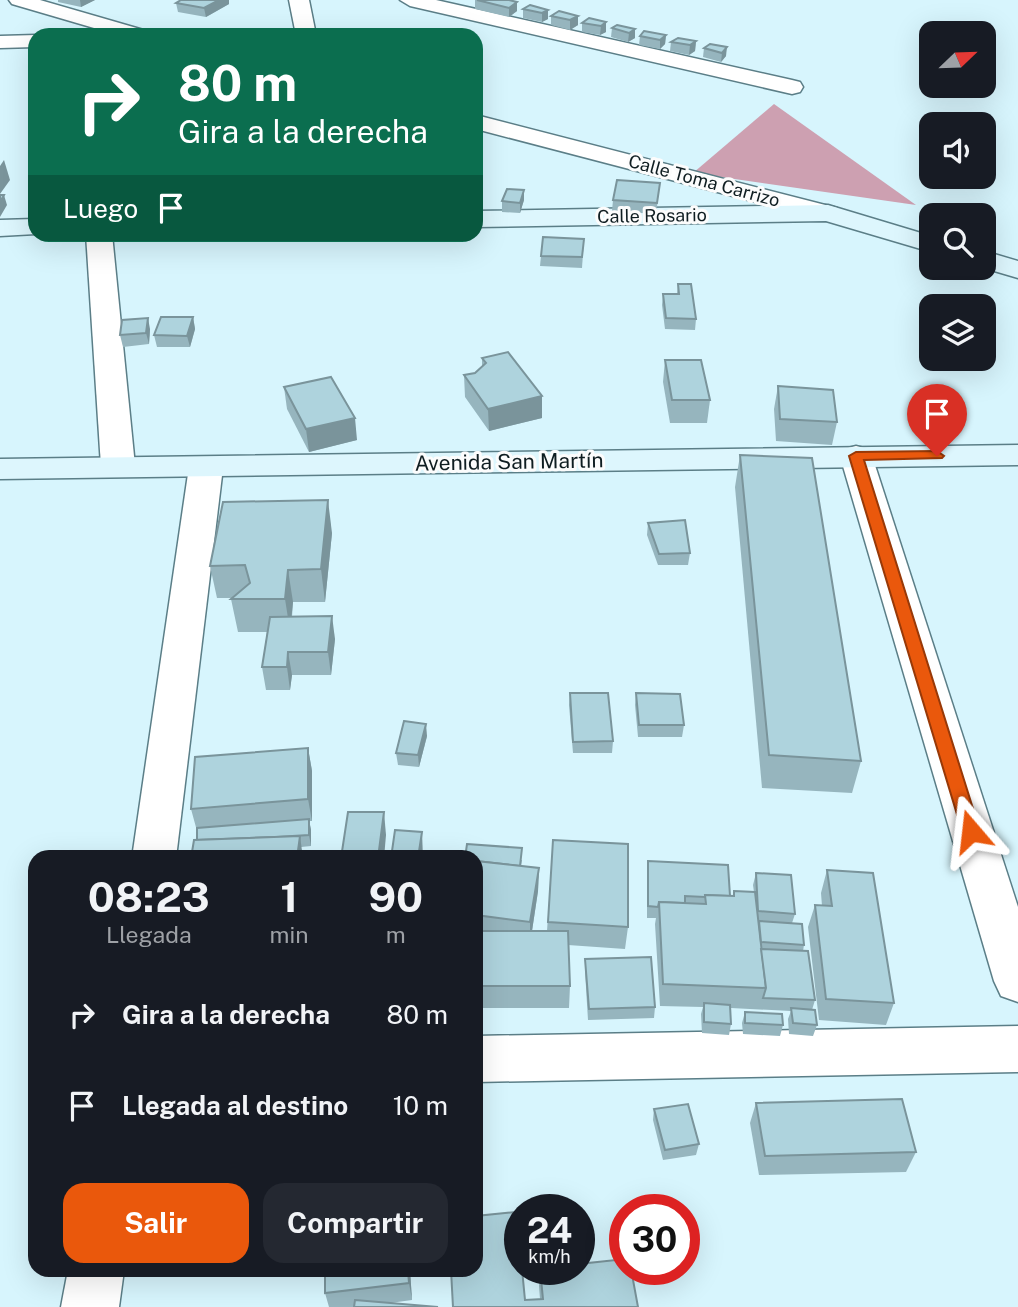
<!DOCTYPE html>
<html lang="es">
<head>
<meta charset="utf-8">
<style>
  :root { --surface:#171b24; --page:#242831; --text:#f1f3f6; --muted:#9ea1a6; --accent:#ea580c }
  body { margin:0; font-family:"Public Sans",sans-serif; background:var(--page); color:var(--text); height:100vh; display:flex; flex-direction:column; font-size:26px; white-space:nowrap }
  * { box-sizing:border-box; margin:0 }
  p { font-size:23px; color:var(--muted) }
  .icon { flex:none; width:38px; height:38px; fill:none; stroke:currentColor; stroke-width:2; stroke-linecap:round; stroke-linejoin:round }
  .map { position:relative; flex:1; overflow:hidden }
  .drawer { position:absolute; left:28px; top:850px; width:455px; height:427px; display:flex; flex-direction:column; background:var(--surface); border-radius:21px; box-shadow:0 7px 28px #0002 }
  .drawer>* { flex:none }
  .top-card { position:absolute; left:28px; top:28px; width:455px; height:214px; border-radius:21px; box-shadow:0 7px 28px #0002; background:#0b6e4f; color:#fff; overflow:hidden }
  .needle { width:46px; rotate:67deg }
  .tools { position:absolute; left:919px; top:21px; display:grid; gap:14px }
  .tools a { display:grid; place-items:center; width:77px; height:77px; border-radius:14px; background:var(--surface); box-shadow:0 7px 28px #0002; font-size:35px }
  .speed { position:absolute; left:504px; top:1194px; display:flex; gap:14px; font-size:35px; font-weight:700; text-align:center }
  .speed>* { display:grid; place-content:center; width:91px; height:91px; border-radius:50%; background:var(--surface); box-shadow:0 7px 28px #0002; line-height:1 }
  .speed small { font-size:18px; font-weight:400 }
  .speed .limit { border:10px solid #d22; background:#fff; color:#111 }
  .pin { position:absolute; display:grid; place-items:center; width:60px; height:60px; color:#fff; margin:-72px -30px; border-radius:50% 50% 50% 0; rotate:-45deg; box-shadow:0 0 7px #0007 }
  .pin .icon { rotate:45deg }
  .me { position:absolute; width:77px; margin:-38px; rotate:343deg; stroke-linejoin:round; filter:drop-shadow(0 0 5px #0008) }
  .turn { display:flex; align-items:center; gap:24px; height:147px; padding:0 35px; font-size:32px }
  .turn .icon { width:91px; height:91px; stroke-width:2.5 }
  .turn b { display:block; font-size:49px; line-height:60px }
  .then { display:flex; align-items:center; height:66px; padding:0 35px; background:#0003; gap:14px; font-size:26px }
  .eta { display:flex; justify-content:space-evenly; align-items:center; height:119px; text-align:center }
  .eta b { font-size:42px; font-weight:700; line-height:49px }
  .cta { display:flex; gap:14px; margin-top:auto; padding:14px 35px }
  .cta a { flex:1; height:80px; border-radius:21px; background:var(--accent); color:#fff; font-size:28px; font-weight:700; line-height:80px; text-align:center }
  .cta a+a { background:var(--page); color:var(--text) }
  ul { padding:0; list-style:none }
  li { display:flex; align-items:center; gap:21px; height:91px; padding:0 35px }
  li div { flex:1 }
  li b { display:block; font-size:26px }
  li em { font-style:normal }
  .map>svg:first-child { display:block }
  .forest { fill:#cda0b1 }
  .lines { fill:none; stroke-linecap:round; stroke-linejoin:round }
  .street-casing { stroke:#5b7e87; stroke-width:3 }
  .secondary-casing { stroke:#5b7e87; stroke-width:3 }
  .street { fill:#fff; fill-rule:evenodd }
  .secondary { fill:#ddf6fd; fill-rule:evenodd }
  .wall { fill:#96b5be }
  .shaded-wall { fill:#7a949b }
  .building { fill:#aed3dd; stroke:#7a949b; stroke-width:2 }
  .route { fill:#ea580c; stroke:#983908; stroke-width:2 }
  .labels { text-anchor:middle; stroke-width:6; stroke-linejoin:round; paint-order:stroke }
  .far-street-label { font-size:18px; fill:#0f1d21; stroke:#fcfcfc }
  .street-label { font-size:21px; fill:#0f1d21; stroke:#fcfcfc }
</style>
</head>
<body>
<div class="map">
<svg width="1018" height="1307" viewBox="0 0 1018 1307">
  <rect width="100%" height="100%" fill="#d7f5fd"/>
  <polygon class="forest" points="774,104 916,205 693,173"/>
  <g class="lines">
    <defs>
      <g id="street">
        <polygon points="9,0 40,0 147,31 150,35 118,35 12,4"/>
        <polygon points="289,0 309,0 316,35 296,35"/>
        <polygon points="400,0 436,0 792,80 800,82 803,87 800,92 792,94 410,6"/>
        <polygon points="36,35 35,47 0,48 0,36"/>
        <polygon points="476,115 837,208 841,213 837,218 828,221 476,129"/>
        <polygon points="86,234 112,234 135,466 130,473 118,476 106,473 101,466"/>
        <polygon points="856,446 868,449 872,456 1018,907 1018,1002 1001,996 994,981 840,456 844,449"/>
        <polygon points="206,457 218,460 223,467 176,858 132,858 189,467 194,460"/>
        <polygon points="1018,1026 1018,1072 476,1082 476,1036"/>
        <polygon points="68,1270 124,1270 119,1307 61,1307"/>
      </g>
      <g id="secondary">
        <polygon points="828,205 931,236 931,252 826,221 476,227 476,211"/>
        <polygon points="35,219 36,234 0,236 0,220"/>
        <polygon points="984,251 1018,261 1018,278 984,268"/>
        <polygon points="1018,445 1018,465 0,479 0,459"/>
      </g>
    </defs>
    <use href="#street" class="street-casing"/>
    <use href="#secondary" class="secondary-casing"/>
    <use href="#street" class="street"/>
    <use href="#secondary" class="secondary"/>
  </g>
  <g class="wall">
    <polygon points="58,0 95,0 81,7 58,2"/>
    <polygon points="475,0 509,0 517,11 509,17 475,9"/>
    <polygon points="176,3 229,4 206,17 178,12"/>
    <polygon points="523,9 548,10 548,19 542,22 523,18"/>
    <polygon points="559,11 578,25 570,30 551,25 551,16"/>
    <polygon points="606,22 606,32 600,35 582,32 582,23"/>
    <polygon points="612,28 635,29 635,38 628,42 611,37"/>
    <polygon points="666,35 665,44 660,49 639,45 640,36"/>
    <polygon points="696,41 695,51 689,55 670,51 671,42"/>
    <polygon points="710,44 726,56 721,62 703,57 704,48"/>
    <polygon points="660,183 656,214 612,211 613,200"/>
    <polygon points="524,190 524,200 520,213 502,212 502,201"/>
    <polygon points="584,239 582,268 540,266 541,256"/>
    <polygon points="678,284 696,319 695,330 665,329 662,305 663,294 677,294"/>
    <polygon points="193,317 195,329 190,347 157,347 154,335"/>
    <polygon points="150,329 149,344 123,347 120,335"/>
    <polygon points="482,358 542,418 489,431 465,397 464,375 475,373 482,367"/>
    <polygon points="665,360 710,400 707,423 670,423 663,382"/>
    <polygon points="778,386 837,422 832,445 776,441 774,409"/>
    <polygon points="284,387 357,440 309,452 287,409"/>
    <polygon points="740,455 861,761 852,793 762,788 735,487"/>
    <polygon points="648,523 690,553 688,565 658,565 647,535"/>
    <polygon points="332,533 325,602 293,602 292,617 335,639 331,675 292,675 290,690 266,690 262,667 267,632 238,632 231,599 233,598 217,598 210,566"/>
    <polygon points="570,693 613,741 612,753 573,753 569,705"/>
    <polygon points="636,693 684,725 682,737 638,737 635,705"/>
    <polygon points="427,736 419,767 398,765 396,753"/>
    <polygon points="308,748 312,771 312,821 309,821 311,830 311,846 301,847 197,831 191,809"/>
    <polygon points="553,840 628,927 625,949 568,945 570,986 569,1008 476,1008 476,858 522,860 521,866 539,868 538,891 532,931 547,931"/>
    <polygon points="648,861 730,896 733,896 734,891 754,892 753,885 756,873 795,914 792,923 804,945 803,951 815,1000 812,1010 817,1025 813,1036 789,1034 788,1019 791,1011 731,1008 731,1024 729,1035 702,1033 701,1014 703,1007 660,1006 655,924 656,918 647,918 647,873"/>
    <polygon points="827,870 894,1003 886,1025 819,1020 808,927 815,905 822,906 821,893"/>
    <polygon points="585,959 655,1007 654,1018 588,1020 585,971"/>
    <polygon points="745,1012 783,1025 780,1036 743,1034 742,1023"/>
    <polygon points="756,1103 916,1152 906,1172 759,1175 750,1123"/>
    <polygon points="654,1109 699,1144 696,1155 663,1160 653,1120"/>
    <polygon points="540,1269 638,1307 525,1300 540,1299 539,1286"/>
    <polygon points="325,1270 410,1270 412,1300 390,1303 438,1307 329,1307 325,1293"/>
  </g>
  <g class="shaded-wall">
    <polygon points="80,0 95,0 81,7"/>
    <polygon points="219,0 229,0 229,4 206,17 204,8"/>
    <polygon points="517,2 517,11 509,17 509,8"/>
    <polygon points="548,10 548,19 542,22 542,13"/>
    <polygon points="578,16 578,25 570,30 570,20"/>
    <polygon points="606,22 606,32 600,35 601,26"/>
    <polygon points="635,29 635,38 628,42 629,33"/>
    <polygon points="666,35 665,44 660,49 660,40"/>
    <polygon points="696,41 695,51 689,55 690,45"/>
    <polygon points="727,47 726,56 721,62 722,53"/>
    <polygon points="4,160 10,180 0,194 0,166"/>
    <polygon points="524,190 524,200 520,213 520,203"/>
    <polygon points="4,195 7,205 0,217 0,202"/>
    <polygon points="193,317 195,329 190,347 187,336"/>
    <polygon points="148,318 150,329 149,344 146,333"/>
    <polygon points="542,396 542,418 489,431 488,409"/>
    <polygon points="355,418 357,440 309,452 306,429"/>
    <polygon points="328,500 332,533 325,602 321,569"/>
    <polygon points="288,570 293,602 290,631 285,599"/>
    <polygon points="332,616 335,639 331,675 328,652"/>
    <polygon points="288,652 292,675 290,690 287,667"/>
    <polygon points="426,724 427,736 419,767 418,755"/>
    <polygon points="308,748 312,771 312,821 308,799"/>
    <polygon points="384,812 386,835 384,858 378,858"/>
    <polygon points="309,819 311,830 311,846 309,835"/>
    <polygon points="422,832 423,858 418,858"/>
    <polygon points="300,836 303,858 297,858"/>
    <polygon points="539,868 538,891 530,944 530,922"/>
    <polygon points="408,1270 410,1270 412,1300 409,1283"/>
  </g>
  <g class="building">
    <polygon points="181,0 219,0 204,8 176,3"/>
    <polygon points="477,0 509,0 517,2 509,8"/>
    <polygon points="530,5 548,10 542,13 523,9"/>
    <polygon points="559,11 578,16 570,20 551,16"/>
    <polygon points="589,18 606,22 601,26 582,23"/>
    <polygon points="617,25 635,29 629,33 612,28"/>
    <polygon points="644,31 666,35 660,40 640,36"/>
    <polygon points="678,38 696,41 690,45 671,42"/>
    <polygon points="710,44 727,47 722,53 704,48"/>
    <polygon points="617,180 660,183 657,203 613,200"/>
    <polygon points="507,189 524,190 520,203 502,201"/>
    <polygon points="0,195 4,195 0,202"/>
    <polygon points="543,237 584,239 582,257 541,256"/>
    <polygon points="678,284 691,284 696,319 666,318 663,294 679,294"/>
    <polygon points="161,317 193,317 187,336 154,335"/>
    <polygon points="148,318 146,333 120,335 122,320"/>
    <polygon points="508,352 542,396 488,409 464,375 475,373 486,363 482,358"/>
    <polygon points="665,360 701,360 710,400 672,400"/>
    <polygon points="331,377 355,418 306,429 284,387"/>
    <polygon points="778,386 833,390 837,422 780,419"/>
    <polygon points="740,455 812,458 861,761 769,755"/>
    <polygon points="328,500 321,569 288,570 285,599 231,599 250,583 245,565 210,566 223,502"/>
    <polygon points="685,520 690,553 659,554 648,523"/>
    <polygon points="332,616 328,652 288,652 287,667 262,667 270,617"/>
    <polygon points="570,693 608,693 613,741 573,742"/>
    <polygon points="636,693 680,694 684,725 639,725"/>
    <polygon points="404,721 426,724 418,755 396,753"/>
    <polygon points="308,748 308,799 191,809 195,757"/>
    <polygon points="348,812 384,812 378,858 341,858"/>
    <polygon points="309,819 309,835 276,837 197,840 197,828"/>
    <polygon points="395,830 422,832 418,858 391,858"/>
    <polygon points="300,836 297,858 191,858 194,840"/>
    <polygon points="553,840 628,844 628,927 548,922"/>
    <polygon points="467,844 522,848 520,866 476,861 476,858 465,858"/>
    <polygon points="431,854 460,855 459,858 431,858"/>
    <polygon points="476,861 539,868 530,922 476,915"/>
    <polygon points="648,861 728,865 730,896 705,895 705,897 685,896 685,903 659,902 658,907 648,906"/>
    <polygon points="827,870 873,873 894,1003 826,999 815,905 832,906"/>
    <polygon points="756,873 791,875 795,914 758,911"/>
    <polygon points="734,891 755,892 766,988 663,984 659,902 706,904 705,895 734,896"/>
    <polygon points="759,921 802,924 804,945 761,942"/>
    <polygon points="476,931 568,931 570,986 476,986"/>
    <polygon points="761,949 808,951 815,1000 763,998 766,988"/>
    <polygon points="651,957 655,1007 589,1009 585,959"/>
    <polygon points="704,1003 730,1005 731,1024 704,1022"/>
    <polygon points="791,1008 815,1010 817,1025 793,1023"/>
    <polygon points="745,1012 782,1014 783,1025 745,1023"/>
    <polygon points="902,1099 916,1152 765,1156 756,1103"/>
    <polygon points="688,1104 699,1144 665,1150 654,1109"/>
    <polygon points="516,1212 520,1250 520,1269 522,1269 525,1300 543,1299 540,1269 579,1269 579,1264 625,1259 625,1269 631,1269 638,1307 453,1307 451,1270 476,1270 476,1216"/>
    <polygon points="325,1270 408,1270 409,1283 325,1293"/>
    <polygon points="355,1300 438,1307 354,1307"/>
  </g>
  <polygon class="route" points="937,451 944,456 942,458 864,460 980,831 978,836 971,838 965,836 962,831 849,456 856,452"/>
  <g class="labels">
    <g class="far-street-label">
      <text transform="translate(704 181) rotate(15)" y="6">Calle Toma Carrizo</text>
      <text transform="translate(652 216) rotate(-1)" y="6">Calle Rosario</text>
    </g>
    <g class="street-label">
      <text transform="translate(509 462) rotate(-1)" y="7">Avenida San Martín</text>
    </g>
  </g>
</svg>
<div class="tools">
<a><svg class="needle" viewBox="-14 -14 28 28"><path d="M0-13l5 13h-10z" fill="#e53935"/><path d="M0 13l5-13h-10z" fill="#9ea1a6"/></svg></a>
<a><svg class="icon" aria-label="sound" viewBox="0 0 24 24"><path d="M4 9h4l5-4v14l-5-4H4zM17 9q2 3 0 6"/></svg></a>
<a><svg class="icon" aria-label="search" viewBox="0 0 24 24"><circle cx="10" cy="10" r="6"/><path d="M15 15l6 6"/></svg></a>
<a><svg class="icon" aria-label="layers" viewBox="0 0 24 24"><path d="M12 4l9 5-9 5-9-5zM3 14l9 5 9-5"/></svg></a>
</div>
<div class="speed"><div>24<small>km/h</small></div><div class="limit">30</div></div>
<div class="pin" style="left:937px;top:456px;background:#d93025"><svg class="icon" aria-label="arrive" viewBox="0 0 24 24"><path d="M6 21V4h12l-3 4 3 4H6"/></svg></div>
<svg class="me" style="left:971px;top:831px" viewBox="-20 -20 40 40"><path d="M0-17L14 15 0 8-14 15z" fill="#ea580c" stroke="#fff" stroke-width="4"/></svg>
<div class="top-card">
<div class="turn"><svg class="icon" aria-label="right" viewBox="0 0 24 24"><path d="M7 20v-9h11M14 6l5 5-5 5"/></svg><div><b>80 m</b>Gira a la derecha</div></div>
<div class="then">Luego<svg class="icon" aria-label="arrive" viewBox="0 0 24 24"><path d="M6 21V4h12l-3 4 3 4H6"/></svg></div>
</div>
<section class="drawer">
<div class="eta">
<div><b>08:23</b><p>Llegada</p></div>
<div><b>1</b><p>min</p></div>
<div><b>90</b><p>m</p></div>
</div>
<ul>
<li><svg class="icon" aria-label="right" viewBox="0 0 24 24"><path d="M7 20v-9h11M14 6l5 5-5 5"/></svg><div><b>Gira a la derecha</b></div><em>80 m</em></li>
<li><svg class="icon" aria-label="arrive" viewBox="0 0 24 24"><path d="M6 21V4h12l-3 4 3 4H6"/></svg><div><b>Llegada al destino</b></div><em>10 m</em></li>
</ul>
<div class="cta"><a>Salir</a><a>Compartir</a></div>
</section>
</div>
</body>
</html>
